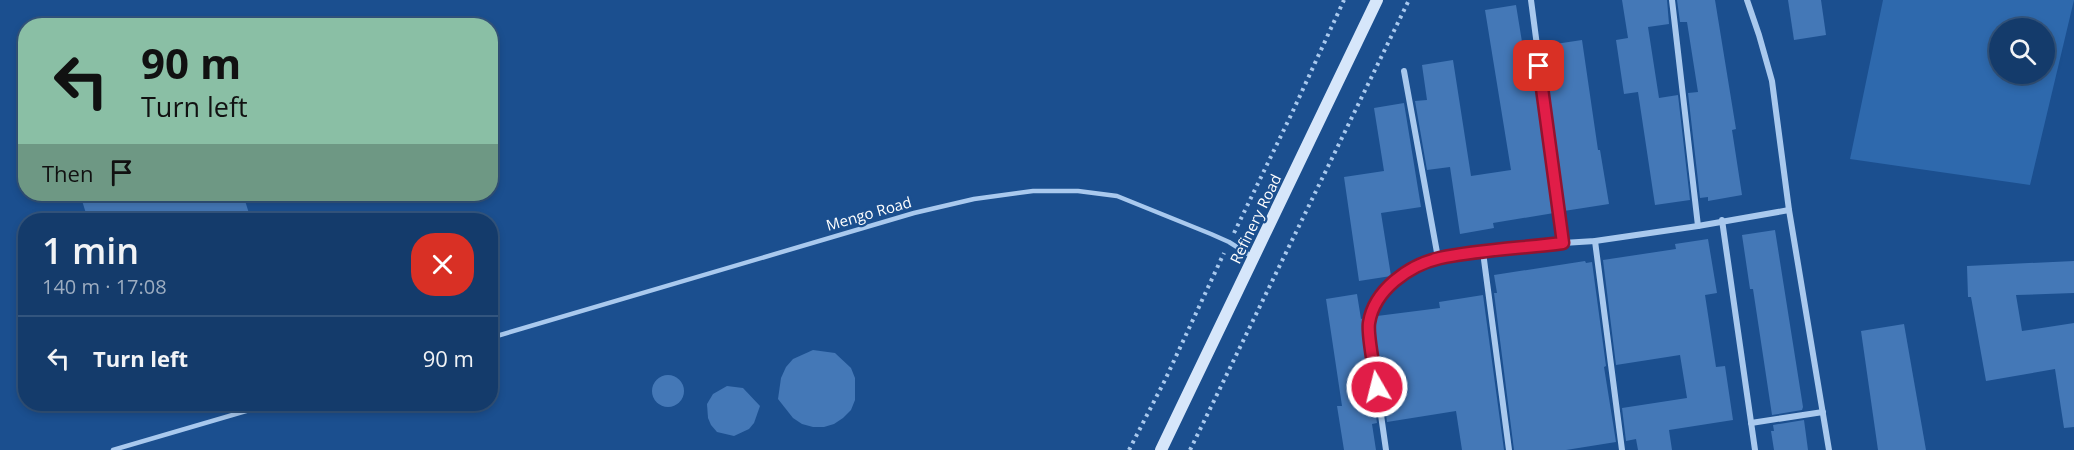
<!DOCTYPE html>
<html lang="en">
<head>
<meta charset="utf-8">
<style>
  :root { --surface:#143b6b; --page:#1d4271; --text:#f1f3f6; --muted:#9dadc1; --line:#33557e }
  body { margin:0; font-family:"Open Sans",sans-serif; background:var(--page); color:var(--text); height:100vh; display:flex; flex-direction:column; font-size:22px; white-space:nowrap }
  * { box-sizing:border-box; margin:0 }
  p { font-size:20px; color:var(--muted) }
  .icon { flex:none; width:33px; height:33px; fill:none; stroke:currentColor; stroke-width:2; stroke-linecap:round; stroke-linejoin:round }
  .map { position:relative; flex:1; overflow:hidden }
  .panel { position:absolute; left:18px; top:213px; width:480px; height:198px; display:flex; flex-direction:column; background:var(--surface); border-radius:24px; box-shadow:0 3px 9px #0003,0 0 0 2px var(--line) }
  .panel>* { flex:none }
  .banner { position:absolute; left:18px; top:18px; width:480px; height:183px; border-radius:24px; box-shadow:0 3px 9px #0003,0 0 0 2px var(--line); background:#8abfa5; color:#111; overflow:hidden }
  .buttons { position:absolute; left:1989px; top:18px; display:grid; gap:12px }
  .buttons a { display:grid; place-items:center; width:66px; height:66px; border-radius:50%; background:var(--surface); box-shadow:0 3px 9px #0003,0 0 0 2px var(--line); font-size:30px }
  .pin { position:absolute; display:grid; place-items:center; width:51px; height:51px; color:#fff; margin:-26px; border-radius:12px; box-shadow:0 3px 9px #0006 }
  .me { position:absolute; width:66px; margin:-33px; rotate:352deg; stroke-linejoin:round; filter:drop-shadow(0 0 4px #0008) }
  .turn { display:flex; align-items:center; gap:21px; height:126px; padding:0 24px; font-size:27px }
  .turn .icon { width:78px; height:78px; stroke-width:2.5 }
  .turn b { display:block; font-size:42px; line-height:51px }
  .then { display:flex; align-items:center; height:57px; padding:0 24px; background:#0003; gap:12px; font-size:22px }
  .round { display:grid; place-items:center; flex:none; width:63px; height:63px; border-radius:24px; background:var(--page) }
  .overview { display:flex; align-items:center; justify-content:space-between; height:102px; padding:0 24px }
  h1 { font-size:36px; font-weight:600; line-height:45px }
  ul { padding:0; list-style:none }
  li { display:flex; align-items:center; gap:18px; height:84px; padding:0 24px; border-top:2px solid var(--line) }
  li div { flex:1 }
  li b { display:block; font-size:22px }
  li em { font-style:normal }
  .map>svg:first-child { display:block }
  .green { fill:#2e69ad; fill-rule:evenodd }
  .building { fill:#4478b7 }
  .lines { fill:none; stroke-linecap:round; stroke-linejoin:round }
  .path { stroke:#a9c9ee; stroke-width:4; stroke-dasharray:3 4.5; stroke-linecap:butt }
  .service { stroke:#a9c9ee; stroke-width:4.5 }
  .minor { stroke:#a9c9ee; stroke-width:6 }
  .secondary { stroke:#d6e6fa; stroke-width:12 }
  .route-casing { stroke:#92132f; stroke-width:15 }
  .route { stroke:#e11d48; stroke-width:10 }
  .labels { text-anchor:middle; stroke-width:4.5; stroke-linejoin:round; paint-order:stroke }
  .street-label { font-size:15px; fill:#fff; stroke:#1b4f8f }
</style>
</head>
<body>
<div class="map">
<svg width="2074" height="450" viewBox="0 0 2074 450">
  <rect width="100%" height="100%" fill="#1b4f8f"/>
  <path class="green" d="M1883 0H2074L2030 185 1850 159ZM2000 28H2044V74H2000Z"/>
  <g class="building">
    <polygon points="1622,0 1667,0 1669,24 1648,27 1659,98 1678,95 1690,200 1655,205 1638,92 1624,94 1616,40 1628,38"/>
    <polygon points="1677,0 1715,0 1736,129 1732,130 1742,195 1708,201 1708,197 1700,198 1688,93 1698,92 1687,22 1680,22"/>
    <polygon points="1788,0 1821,0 1826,35 1794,40"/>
    <polygon points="1516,5 1523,48 1532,47 1554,213 1493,223 1494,228 1460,234 1450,167 1427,170 1415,101 1427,100 1422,65 1453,60 1471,176 1511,170 1485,10"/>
    <polygon points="1582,40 1598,150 1600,150 1609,204 1564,211 1542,46"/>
    <polygon points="1404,103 1421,207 1381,213 1391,276 1359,281 1344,177 1384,171 1374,108"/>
    <polygon points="80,194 243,194 251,220 88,220"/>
    <polygon points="1775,230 1803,407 1802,410 1772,415 1753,289 1750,289 1742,235"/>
    <polygon points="1708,239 1717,293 1705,295 1716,367 1725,366 1733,420 1669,430 1672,450 1638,450 1636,439 1626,441 1622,408 1687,398 1680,355 1616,365 1603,260 1676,249 1675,244"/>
    <polygon points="1585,261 1586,263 1592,262 1606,366 1604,367 1616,442 1566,450 1514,450 1494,293 1497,293 1494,275"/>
    <polygon points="2074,261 2074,293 2016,295 2022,331 2074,323 2074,427 2064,428 2055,369 1986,381 1971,297 1968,297 1967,266"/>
    <polygon points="1357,294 1361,319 1365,318 1363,325 1377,423 1372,424 1376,450 1344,450 1337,406 1342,406 1326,299"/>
    <polygon points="1483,295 1504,450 1462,450 1456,411 1387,422 1373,325 1377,316 1440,308 1439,302"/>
    <polygon points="1904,324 1926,450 1878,450 1861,331"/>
    <polygon points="813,350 835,353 851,368 855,378 855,400 851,410 843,418 834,424 824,427 813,427 802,424 793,418 778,399 781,378 786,367 793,359"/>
    <circle cx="668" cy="391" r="16"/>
    <polygon points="727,386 743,388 760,406 754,423 749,429 734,436 717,432 711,425 708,418 707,404 713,394"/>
    <polygon points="1804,420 1808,450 1774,450 1771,431 1774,431 1773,425"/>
  </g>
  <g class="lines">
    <g class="path">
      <polyline points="1234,233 1292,113 1344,0"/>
      <polyline points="1129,450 1165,380 1224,253"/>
      <polyline points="1190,450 1409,0"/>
    </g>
    <g class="service">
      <polyline points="490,338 914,213 974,199 1033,191 1078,191 1117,196 1211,234 1229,242 1251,256"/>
      <polyline points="113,450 270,404"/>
    </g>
    <g class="minor">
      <polyline points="1531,0 1563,243"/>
      <polyline points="1672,0 1698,226"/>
      <polyline points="1747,0 1759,35 1772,81 1789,210 1829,450"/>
      <polyline points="1404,71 1438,258"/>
      <polyline points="1722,220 1755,450"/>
      <polyline points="1595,241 1622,450"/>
      <polyline points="1483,252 1509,450"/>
      <polyline points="1751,423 1823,412"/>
      <polyline points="1386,450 1368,324 1381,296 1394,281 1411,270 1438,258 1563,243 1595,241 1698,226 1789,210"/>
    </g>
    <polyline class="secondary" points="1161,450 1377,0"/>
  </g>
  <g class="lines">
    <defs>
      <path id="route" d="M1377 387C1375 373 1367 335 1369 323 1374 290 1409 265 1440 258 1477 250 1524 248 1563 243L1539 66"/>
    </defs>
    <use href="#route" class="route-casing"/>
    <use href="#route" class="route"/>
  </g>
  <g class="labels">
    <g class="street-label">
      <text transform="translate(869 214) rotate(-16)" y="5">Mengo Road</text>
      <text transform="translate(1256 219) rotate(-64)" y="5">Refinery Road</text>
    </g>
  </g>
</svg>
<div class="buttons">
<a><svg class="icon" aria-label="search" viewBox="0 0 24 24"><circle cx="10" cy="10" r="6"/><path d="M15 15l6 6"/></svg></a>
</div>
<div class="pin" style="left:1539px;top:66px;background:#d93025"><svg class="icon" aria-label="arrive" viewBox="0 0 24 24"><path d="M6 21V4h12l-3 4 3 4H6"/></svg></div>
<svg class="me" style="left:1377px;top:387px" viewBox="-20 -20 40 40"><circle r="17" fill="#e11d48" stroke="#fff" stroke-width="3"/><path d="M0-11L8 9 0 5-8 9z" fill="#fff"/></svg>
<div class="banner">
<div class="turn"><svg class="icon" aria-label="left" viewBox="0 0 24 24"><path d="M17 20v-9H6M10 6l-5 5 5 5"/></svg><div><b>90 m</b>Turn left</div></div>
<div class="then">Then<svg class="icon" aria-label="arrive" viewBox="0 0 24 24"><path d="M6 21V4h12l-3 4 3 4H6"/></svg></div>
</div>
<section class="panel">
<div class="overview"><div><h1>1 min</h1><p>140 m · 17:08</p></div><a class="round" style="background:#d93025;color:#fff"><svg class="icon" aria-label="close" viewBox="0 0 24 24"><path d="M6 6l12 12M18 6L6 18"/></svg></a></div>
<ul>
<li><svg class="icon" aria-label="left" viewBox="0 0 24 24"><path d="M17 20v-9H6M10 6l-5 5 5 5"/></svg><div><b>Turn left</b></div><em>90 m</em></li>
</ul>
</section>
</div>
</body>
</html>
